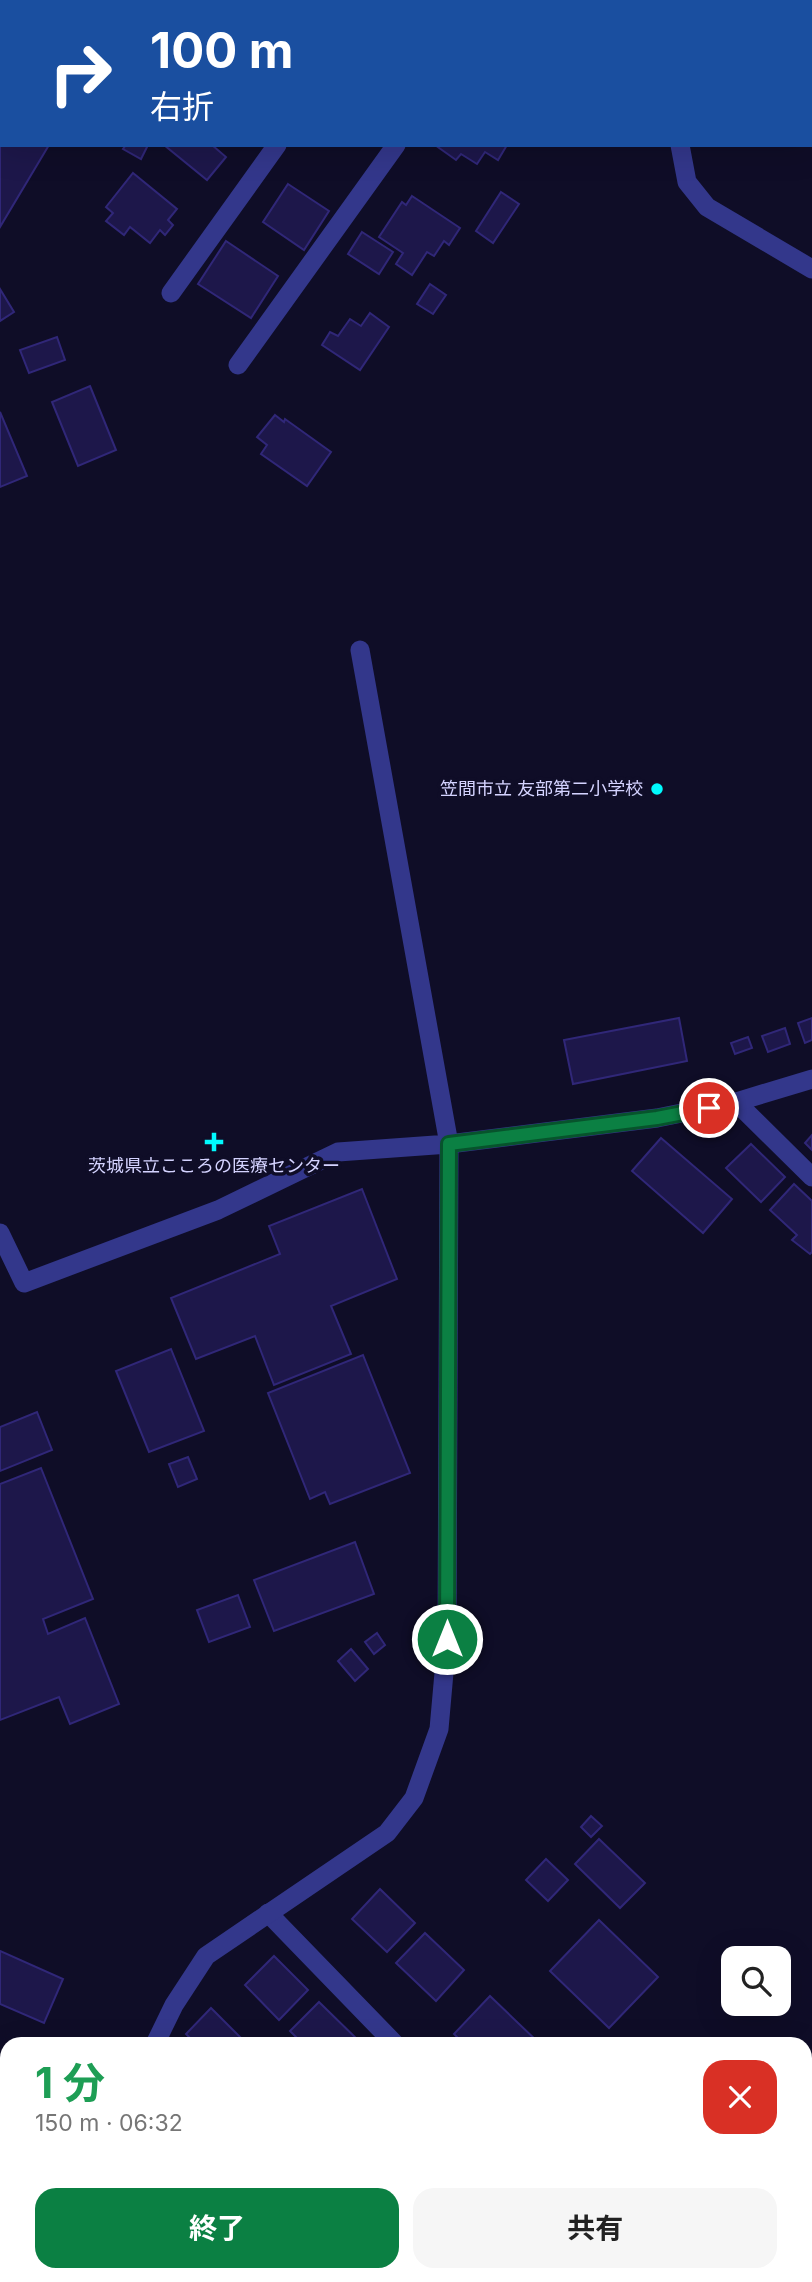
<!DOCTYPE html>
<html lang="ja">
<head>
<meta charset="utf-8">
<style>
  :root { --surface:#fff; --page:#f6f6f6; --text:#222; --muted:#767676; --accent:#0b8043 }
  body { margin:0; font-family:Inter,"Noto Sans JP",sans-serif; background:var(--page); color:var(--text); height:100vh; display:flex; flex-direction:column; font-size:26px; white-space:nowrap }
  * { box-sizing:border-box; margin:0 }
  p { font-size:23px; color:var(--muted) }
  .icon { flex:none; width:38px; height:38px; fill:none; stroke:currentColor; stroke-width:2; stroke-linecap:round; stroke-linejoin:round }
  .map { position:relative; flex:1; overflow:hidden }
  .details { position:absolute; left:0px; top:2037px; width:812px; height:245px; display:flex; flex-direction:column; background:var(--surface); border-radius:21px 21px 0 0; box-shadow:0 7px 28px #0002 }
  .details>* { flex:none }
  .banner { position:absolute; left:0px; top:0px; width:812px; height:147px; box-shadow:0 7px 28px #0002; background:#1a4fa0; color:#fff; overflow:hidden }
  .buttons { position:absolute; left:721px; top:1946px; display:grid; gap:14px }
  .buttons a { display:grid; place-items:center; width:70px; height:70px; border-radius:14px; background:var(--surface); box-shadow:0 7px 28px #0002; font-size:35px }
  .pin { position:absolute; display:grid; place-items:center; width:60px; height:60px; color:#fff; margin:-30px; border:4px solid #fff; border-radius:50%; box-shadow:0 2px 7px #0007 }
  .me { position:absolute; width:77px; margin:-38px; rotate:0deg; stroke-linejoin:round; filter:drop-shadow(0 0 5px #0008) }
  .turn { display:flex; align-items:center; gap:24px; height:147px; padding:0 35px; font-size:32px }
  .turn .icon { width:91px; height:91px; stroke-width:2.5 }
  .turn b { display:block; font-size:49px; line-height:60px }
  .round { display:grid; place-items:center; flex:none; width:74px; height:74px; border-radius:21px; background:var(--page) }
  .headline { display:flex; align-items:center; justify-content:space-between; height:119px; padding:0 35px }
  h1 { font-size:42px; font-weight:700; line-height:52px; color:#1e9e55 }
  .action { display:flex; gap:14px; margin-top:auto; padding:14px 35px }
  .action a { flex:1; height:80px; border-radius:21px; background:var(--accent); color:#fff; font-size:28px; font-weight:700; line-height:80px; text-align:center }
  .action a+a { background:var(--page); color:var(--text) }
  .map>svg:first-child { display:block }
  .building { fill:#1d174a; stroke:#302778; stroke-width:2 }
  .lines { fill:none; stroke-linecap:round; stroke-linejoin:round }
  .service { stroke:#33378b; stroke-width:19 }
  .minor { stroke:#33378b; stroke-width:19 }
  .route-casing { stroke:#07532c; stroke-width:18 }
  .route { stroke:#0b8043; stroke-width:12 }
  .poi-dot { fill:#00fafe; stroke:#0f0d27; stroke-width:2.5 }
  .labels { text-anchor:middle; stroke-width:7; stroke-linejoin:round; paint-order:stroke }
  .poi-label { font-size:18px; fill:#d4d3ff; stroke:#0f0d27; text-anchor:end }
</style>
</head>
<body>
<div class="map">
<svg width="812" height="2282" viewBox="0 0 812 2282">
  <rect width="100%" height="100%" fill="#0f0d27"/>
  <g class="building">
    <polygon points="80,0 135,0 134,2 79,2"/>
    <polygon points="223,0 275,0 278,2 222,2"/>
    <polygon points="2,14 2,60 0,59 0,17"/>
    <polygon points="0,70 2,72 0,104"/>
    <polygon points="2,129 2,145 49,145 0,227 0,132"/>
    <polygon points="126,145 148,145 141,159 123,149"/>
    <polygon points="164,145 212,145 226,157 207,180"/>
    <polygon points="435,145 507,145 498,160 485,152 477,164 461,154 456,160"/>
    <polygon points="133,173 177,209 168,220 173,225 165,235 160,230 150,243 130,227 124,235 106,221 113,213 106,207"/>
    <polygon points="288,184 329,211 304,250 263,222"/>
    <polygon points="501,192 519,204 493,243 476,231"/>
    <polygon points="412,196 460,228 449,245 444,241 434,256 427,252 412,275 396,264 403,253 379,237 402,202 406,205"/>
    <polygon points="362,232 393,252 379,274 348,254"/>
    <polygon points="226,241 278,276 251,318 198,284"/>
    <polygon points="430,284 446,295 433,314 417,304"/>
    <polygon points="0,289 14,312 0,321"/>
    <polygon points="370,313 389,327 360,370 322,345 330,332 338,336 350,319 361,326"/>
    <polygon points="57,337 65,360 29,373 20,350"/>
    <polygon points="90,386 116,450 78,466 52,402"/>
    <polygon points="0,412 27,476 0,487"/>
    <polygon points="275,415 284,422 285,419 331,452 307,486 261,454 267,445 257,437"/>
    <polygon points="679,1018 687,1061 573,1084 564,1040"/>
    <polygon points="812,1018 812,1040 805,1043 798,1023"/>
    <polygon points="785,1028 790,1044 768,1052 762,1036"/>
    <polygon points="748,1037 752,1048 735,1054 731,1043"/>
    <polygon points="812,1135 812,1150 805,1143"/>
    <polygon points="661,1138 732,1199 703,1233 632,1171"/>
    <polygon points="751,1144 785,1177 761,1202 726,1168"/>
    <polygon points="794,1184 812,1201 812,1252 810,1254 792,1240 797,1235 770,1210"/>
    <polygon points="362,1189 397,1279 331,1306 351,1354 274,1385 255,1336 196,1359 171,1298 280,1254 269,1226"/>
    <polygon points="171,1349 204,1431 149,1452 116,1371"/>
    <polygon points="363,1355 410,1473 330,1504 325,1492 310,1499 268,1393"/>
    <polygon points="37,1412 52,1450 0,1471 0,1427"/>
    <polygon points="188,1457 197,1479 178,1487 169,1464"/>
    <polygon points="41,1468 93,1599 43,1619 48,1634 85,1618 119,1704 70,1724 59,1697 0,1720 0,1484"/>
    <polygon points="355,1542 374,1594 274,1631 254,1580"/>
    <polygon points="238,1595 250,1627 209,1642 197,1610"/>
    <polygon points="377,1633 385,1645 374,1654 365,1642"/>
    <polygon points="351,1649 368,1669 355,1681 338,1661"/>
    <polygon points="591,1816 602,1826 591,1837 581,1827"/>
    <polygon points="599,1839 645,1883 620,1908 575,1864"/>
    <polygon points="546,1859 568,1880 548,1901 526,1880"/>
    <polygon points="380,1889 415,1923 387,1952 352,1919"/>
    <polygon points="599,1920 658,1977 609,2028 550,1971"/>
    <polygon points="425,1933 464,1970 436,2001 396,1963"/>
    <polygon points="0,1951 63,1979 44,2023 0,2004"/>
    <polygon points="274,1956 308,1990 279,2020 245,1985"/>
    <polygon points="490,1996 540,2044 464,2044 454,2034"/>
    <polygon points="319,2002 362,2044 303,2044 290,2031"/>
    <polygon points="211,2008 247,2044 196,2044 186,2034"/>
    <polygon points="7,2150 7,2190 0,2187 0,2169"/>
    <polygon points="812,2270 812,2282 801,2282"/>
    <polygon points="274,2275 295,2275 289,2282 281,2282"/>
    <polygon points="311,2275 325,2275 332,2282 304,2282"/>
    <polygon points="768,2275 772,2275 780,2282 761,2282"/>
  </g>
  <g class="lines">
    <g class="service">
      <polyline points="332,0 335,2"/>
      <polyline points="733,2 734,0"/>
      <polyline points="680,145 687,182 707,207 812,269"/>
      <polyline points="171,293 277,145"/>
      <polyline points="238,365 396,145"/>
      <polyline points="0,1233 24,1283 218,1210 338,1152 449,1144 360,650"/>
    </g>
    <g class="minor">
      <polyline points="736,1102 812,1177"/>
      <polyline points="268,1913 395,2044"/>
      <polyline points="155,2044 174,2005 206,1956 387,1833 414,1798 439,1729 447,1639 449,1144 657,1118 736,1102 812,1079"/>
      <polyline points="191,2275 199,2282"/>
      <polyline points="427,2282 433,2275"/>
    </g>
  </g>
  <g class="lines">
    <defs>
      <polyline id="route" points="447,1639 449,1144 657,1118 709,1108"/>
    </defs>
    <use href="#route" class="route-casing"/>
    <use href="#route" class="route"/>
  </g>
  <g class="poi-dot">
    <circle cx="657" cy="789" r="7"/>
    <path d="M210.5 1131.5h7v7h7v7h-7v7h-7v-7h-7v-7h7z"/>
  </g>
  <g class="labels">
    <g class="poi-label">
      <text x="643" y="795">笠間市立 友部第二小学校</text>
      <text x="214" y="1172" text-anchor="middle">茨城県立こころの医療センター</text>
    </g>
  </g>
</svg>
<div class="buttons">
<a><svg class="icon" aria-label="search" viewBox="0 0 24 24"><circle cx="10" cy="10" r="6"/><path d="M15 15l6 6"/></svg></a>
</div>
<div class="pin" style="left:709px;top:1108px;background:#d93025"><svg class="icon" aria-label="arrive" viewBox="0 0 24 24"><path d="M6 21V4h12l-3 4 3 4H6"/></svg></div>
<svg class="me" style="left:447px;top:1639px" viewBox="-20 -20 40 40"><circle r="17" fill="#0b8043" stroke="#fff" stroke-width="3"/><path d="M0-11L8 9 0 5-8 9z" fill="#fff"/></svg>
<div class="banner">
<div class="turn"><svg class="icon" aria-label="right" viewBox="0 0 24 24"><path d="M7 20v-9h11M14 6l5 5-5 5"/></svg><div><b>100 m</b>右折</div></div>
</div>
<section class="details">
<div class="headline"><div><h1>1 分</h1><p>150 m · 06:32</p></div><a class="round" style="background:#d93025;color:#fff"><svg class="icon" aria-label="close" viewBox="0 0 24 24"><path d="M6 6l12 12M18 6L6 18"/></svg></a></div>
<div class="action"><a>終了</a><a>共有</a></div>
</section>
</div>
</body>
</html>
